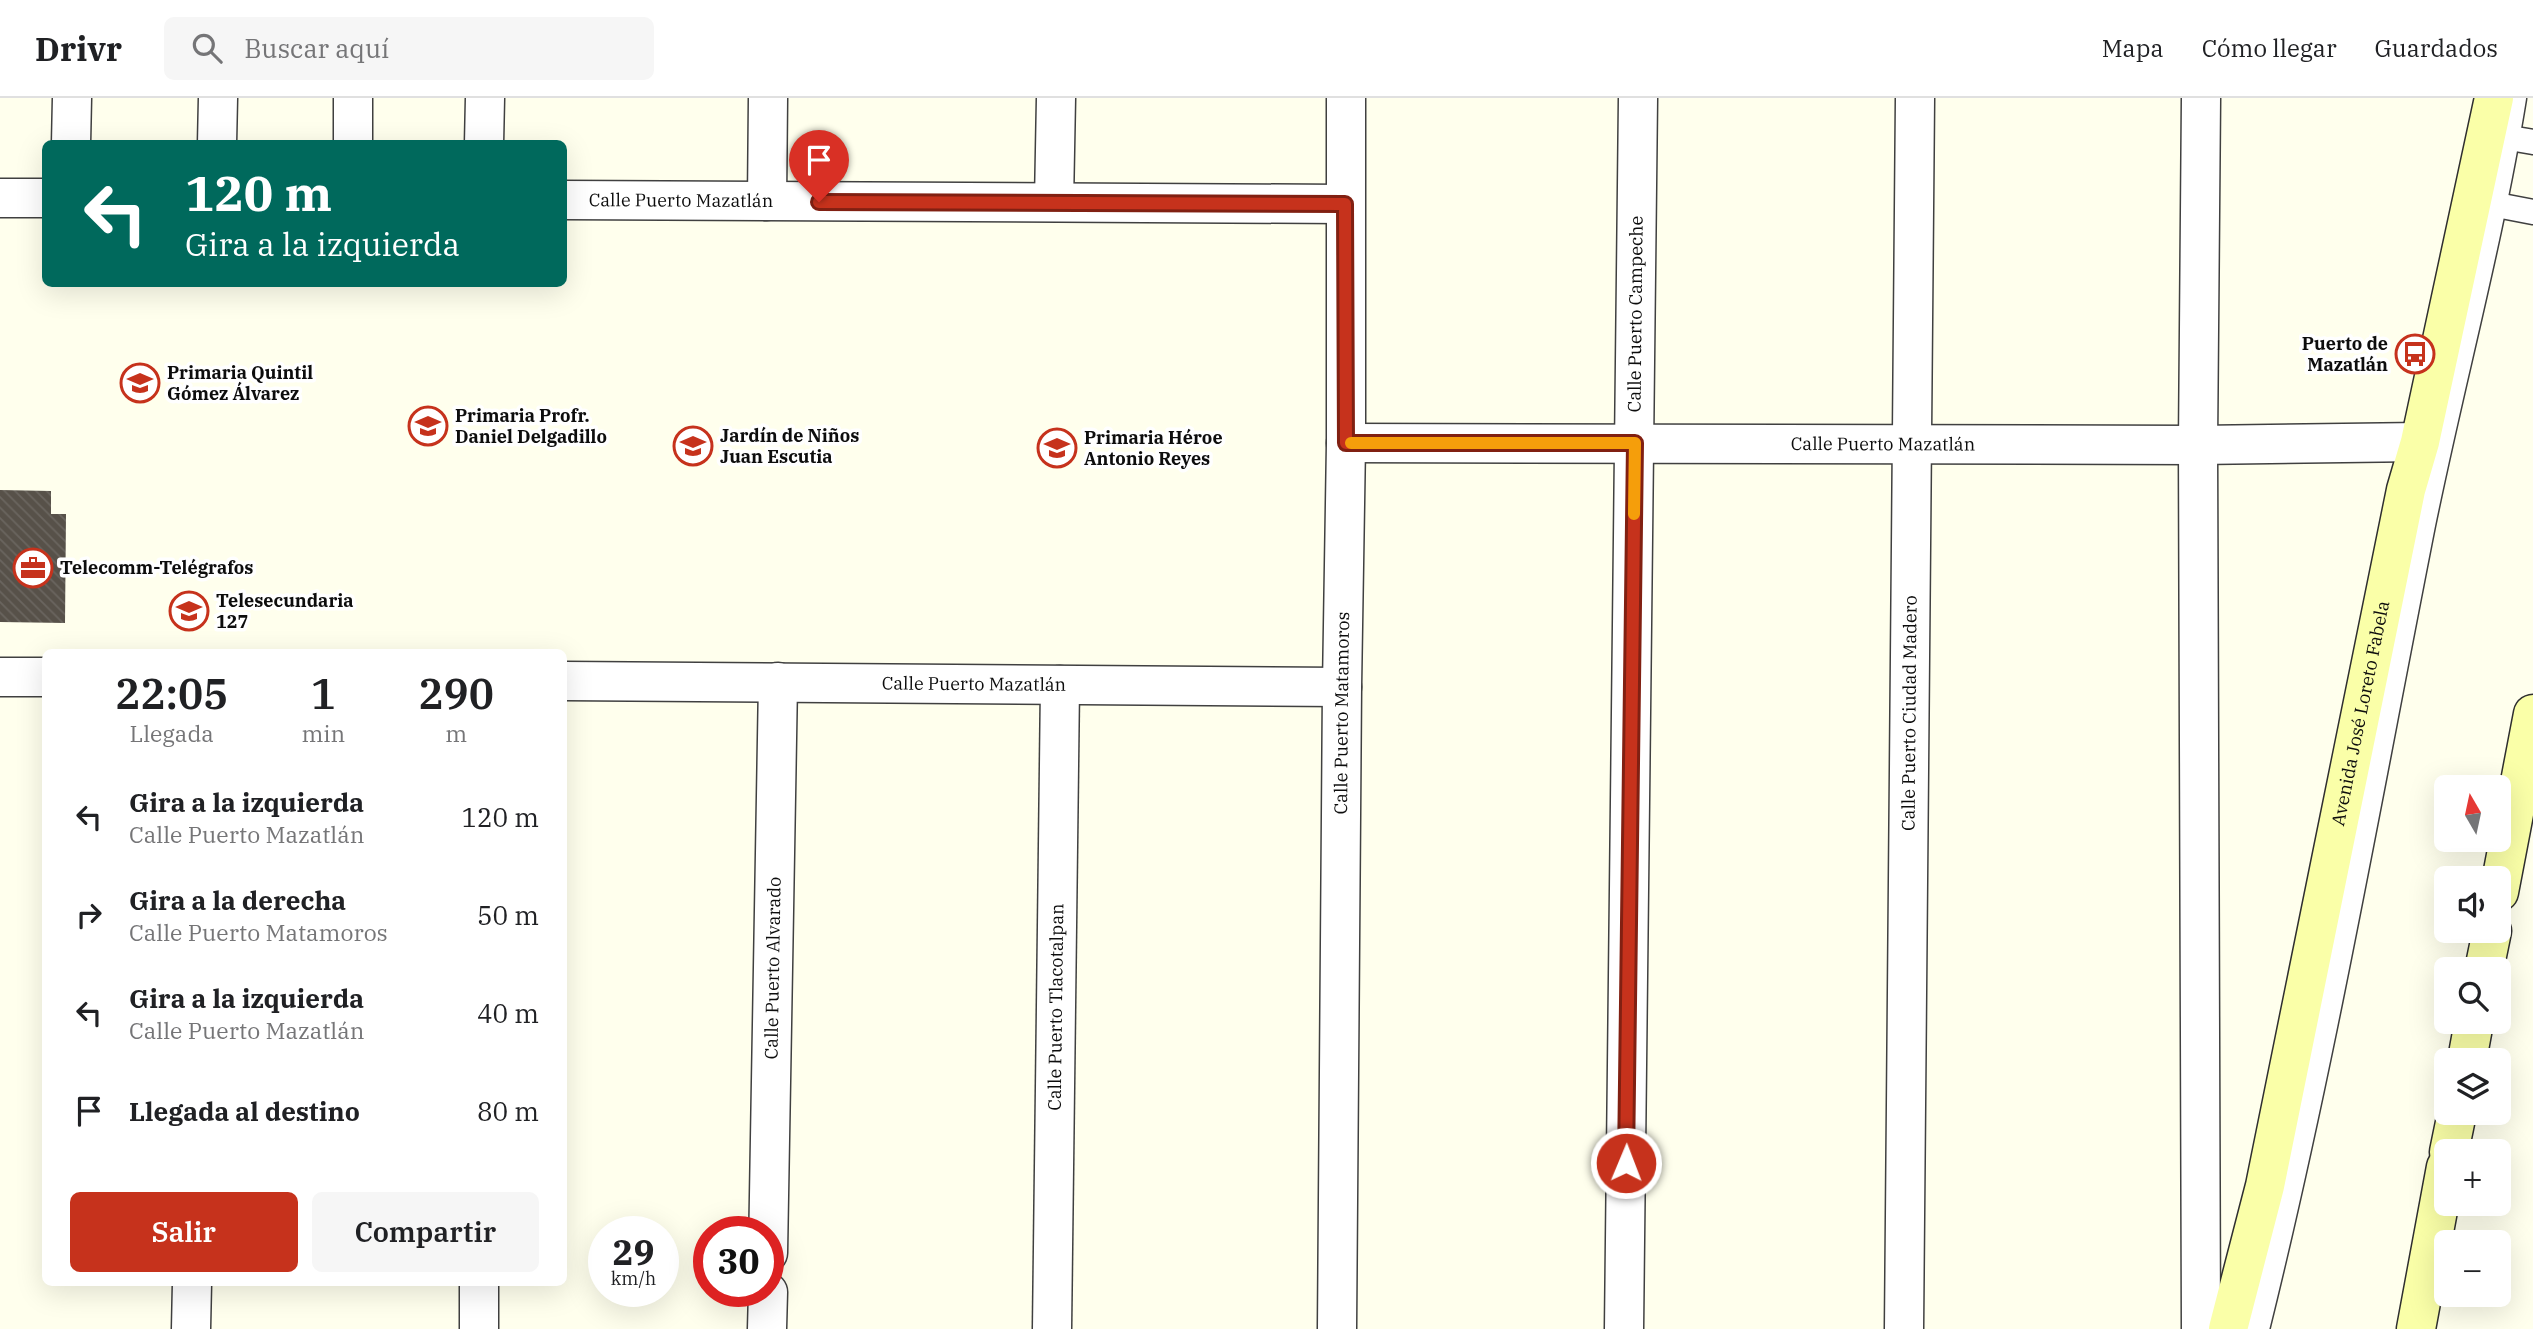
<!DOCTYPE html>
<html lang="es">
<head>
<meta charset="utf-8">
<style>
  :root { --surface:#fff; --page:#f6f6f6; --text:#202124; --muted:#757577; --line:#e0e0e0; --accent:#c6321c }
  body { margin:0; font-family:"IBM Plex Serif",serif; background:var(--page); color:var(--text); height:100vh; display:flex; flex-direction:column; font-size:26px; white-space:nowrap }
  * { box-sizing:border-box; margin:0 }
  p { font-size:23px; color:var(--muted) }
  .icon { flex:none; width:38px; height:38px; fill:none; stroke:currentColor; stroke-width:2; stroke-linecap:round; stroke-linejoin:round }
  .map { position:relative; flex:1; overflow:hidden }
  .panel { position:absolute; left:42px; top:551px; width:525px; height:637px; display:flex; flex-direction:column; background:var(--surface); border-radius:10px; box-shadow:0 7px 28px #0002 }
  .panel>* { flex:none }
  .hud { position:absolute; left:42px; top:42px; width:525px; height:147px; border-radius:10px; box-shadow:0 7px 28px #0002; background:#00695c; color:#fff; overflow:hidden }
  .needle { width:46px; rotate:351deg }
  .controls { position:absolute; left:2434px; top:677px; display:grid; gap:14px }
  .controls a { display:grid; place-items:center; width:77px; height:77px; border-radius:10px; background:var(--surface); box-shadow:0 7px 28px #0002; font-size:35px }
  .speed { position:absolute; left:588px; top:1118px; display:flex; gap:14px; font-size:35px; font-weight:700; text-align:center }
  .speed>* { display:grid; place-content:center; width:91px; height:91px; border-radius:50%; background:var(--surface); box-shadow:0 7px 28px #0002; line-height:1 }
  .speed small { font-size:18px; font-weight:400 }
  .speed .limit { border:10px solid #d22; background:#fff; color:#111 }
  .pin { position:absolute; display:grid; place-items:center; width:60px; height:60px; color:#fff; margin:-72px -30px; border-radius:50% 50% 50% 0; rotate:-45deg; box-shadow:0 0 7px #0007 }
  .pin .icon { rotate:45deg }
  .me { position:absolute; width:77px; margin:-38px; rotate:1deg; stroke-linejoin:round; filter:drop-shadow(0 0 5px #0008) }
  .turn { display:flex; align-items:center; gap:24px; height:147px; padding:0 28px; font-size:32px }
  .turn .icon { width:91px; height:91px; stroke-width:2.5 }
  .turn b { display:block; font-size:49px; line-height:60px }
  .eta { display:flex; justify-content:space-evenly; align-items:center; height:119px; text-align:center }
  .eta b { font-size:42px; font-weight:600; line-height:49px }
  .button { display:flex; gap:14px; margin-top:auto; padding:14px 28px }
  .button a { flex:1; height:80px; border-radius:10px; background:var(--accent); color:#fff; font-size:28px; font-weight:600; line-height:80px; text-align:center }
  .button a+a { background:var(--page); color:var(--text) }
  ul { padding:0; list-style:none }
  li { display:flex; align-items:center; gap:21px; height:98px; padding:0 28px }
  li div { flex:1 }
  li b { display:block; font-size:26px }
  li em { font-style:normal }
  header { display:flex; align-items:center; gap:42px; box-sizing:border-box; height:98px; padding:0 35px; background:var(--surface); border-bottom:2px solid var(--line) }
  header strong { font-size:33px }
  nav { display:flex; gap:38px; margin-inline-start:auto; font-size:24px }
  .search { width:490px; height:63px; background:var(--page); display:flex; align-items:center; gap:18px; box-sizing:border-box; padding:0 24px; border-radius:10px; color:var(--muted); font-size:26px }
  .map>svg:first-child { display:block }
  .building { fill:url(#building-back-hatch) }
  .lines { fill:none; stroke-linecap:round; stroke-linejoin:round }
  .lane-casing { stroke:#404040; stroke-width:27 }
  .street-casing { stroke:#404040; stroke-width:41 }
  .secondary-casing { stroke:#2f2f2f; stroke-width:41 }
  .lane { stroke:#fff; stroke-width:24 }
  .street { stroke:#fff; stroke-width:38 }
  .secondary { stroke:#faffa8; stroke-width:38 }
  .route-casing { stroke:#812012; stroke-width:18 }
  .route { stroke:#c6321c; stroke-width:12 }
  .slow { stroke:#f59e0b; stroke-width:12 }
  .labels { text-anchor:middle; stroke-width:7; stroke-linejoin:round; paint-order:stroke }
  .street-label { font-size:18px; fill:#0d0d0d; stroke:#fff }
  .poi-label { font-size:18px; font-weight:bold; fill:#0d0d0d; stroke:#fff; text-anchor:start }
</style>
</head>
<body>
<header>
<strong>Drivr</strong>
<div class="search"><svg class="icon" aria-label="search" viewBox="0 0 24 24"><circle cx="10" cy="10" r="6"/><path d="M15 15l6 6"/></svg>Buscar aquí</div>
<nav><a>Mapa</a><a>Cómo llegar</a><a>Guardados</a></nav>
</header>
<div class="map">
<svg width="2533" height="1231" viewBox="0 0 2533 1231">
  <defs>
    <pattern id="building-back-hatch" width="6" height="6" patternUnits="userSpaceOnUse" patternTransform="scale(1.75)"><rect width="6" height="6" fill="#575149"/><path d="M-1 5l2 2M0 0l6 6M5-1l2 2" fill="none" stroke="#6a655f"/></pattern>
  </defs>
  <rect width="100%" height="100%" fill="#ffffed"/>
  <polygon class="building" points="0,392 51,393 51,416 66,416 65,525 0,524"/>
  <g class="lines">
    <defs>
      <g id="lane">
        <polyline points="2492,37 2533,44"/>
        <polyline points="2481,104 2533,114"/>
        <path d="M2257 1231C2323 965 2370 695 2423 427 2452 284 2491 143 2514 0"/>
      </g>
      <g id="street">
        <polyline points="2201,0 2198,347 2201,1231"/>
        <polyline points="71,46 72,0"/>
        <polyline points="217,46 218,0"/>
        <polyline points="353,46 353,0"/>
        <polyline points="484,46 485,0"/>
        <polyline points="0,100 46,100"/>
        <path id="s1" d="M564 102 1345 106"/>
        <polyline points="767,103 768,0"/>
        <polyline points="1054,104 1056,0"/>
        <path id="s2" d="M1346 345 2198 347 2420 344"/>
        <polyline points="0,579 46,579"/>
        <path id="s3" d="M564 583 1342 589"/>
        <path id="s4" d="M768 1155 778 584"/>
        <polyline points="191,1231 192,1185"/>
        <polyline points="479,1231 479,1185"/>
        <polyline points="767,1231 768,1194"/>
        <path id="s5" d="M1052 1231 1060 587"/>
        <path id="s6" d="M1337 1231 1342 589 1346 345V0"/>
        <path id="s7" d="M1624 1231 1638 0"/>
        <path id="s8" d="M1904 1231 1915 0"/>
      </g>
      <g id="secondary">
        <polyline points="2499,794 2533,616"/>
        <polyline points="2484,872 2492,833"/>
        <polyline points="2467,962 2474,924"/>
        <polyline points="2449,1054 2457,1015"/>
        <path id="s9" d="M2228 1231 2265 1088 2406 392 2420 344 2494 0"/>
        <polyline points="2416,1231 2446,1069"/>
      </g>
    </defs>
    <use href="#lane" class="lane-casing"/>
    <use href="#street" class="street-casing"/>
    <use href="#secondary" class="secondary-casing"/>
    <use href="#lane" class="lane"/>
    <use href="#street" class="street"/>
    <use href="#secondary" class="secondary"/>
  </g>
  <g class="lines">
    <defs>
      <polyline id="route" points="819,104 1345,106 1346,345 1635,345 1626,1065"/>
    </defs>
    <use href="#route" class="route-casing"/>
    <use href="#route" class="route"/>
    <polyline class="slow" points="1351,345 1635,345 1634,416"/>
  </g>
  <defs>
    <symbol id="bus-ring" viewBox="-11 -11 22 22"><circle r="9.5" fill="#fff" stroke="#c6321c" stroke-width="1.5"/><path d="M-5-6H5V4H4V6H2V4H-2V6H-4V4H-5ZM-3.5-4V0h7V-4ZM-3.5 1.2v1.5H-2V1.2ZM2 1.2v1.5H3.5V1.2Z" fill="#c6321c"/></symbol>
    <symbol id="school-ring" viewBox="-11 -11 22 22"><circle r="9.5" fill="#fff" stroke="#c6321c" stroke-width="1.5"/><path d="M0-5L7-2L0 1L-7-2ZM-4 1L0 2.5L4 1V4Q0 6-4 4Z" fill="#c6321c"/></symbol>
    <symbol id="office-ring" viewBox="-11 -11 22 22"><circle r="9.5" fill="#fff" stroke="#c6321c" stroke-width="1.5"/><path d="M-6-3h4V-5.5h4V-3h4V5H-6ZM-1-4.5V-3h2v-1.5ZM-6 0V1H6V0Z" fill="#c6321c"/></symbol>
  </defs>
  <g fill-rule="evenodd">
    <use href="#bus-ring" x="2393" y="234" width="44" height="44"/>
    <use href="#school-ring" x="118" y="263" width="44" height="44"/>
    <use href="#school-ring" x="406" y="306" width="44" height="44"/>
    <use href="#school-ring" x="671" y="326" width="44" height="44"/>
    <use href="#school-ring" x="1035" y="328" width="44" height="44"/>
    <use href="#office-ring" x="11" y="448" width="44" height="44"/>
    <use href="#school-ring" x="167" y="491" width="44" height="44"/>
  </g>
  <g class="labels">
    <g class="street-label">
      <text dy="6" stroke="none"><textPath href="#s1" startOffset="117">Calle Puerto Mazatlán</textPath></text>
      <text dy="6" stroke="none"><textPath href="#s7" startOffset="1015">Calle Puerto Campeche</textPath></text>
      <text dy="6" stroke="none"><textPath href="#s2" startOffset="537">Calle Puerto Mazatlán</textPath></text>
      <text dy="6" stroke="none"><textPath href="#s3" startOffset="410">Calle Puerto Mazatlán</textPath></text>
      <text dy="6" stroke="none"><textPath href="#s6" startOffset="616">Calle Puerto Matamoros</textPath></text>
      <text dy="6" stroke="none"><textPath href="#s9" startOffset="630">Avenida José Loreto Fabela</textPath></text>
      <text dy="6" stroke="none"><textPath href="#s8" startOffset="616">Calle Puerto Ciudad Madero</textPath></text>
      <text dy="6" stroke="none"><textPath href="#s4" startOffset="285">Calle Puerto Alvarado</textPath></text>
      <text dy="6" stroke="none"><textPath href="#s5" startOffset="322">Calle Puerto Tlacotalpan</textPath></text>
    </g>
    <g class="poi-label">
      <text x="2388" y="252" text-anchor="end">Puerto de<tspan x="2388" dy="21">Mazatlán</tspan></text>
      <text x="167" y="281">Primaria Quintil<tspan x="167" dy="21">Gómez Álvarez</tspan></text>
      <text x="455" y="324">Primaria Profr.<tspan x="455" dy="21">Daniel Delgadillo</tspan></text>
      <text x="720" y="344">Jardín de Niños<tspan x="720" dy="21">Juan Escutia</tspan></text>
      <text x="1084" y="346">Primaria Héroe<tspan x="1084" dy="21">Antonio Reyes</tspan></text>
      <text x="60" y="476">Telecomm-Telégrafos</text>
      <text x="216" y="509">Telesecundaria<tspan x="216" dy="21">127</tspan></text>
    </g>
  </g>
</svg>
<div class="controls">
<a><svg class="needle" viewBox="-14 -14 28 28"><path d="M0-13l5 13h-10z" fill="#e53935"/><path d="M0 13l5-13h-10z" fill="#757577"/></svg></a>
<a><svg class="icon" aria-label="sound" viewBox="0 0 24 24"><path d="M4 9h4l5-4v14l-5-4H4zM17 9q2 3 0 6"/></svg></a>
<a><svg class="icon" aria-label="search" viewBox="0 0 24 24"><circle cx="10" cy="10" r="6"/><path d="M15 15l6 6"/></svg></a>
<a><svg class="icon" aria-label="layers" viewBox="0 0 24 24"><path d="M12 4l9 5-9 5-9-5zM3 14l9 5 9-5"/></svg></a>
<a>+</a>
<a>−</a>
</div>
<div class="speed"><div>29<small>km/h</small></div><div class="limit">30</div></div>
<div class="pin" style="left:819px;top:104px;background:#d93025"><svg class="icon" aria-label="arrive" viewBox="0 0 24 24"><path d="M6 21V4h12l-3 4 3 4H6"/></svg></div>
<svg class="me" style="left:1626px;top:1065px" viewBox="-20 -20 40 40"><circle r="17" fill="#c6321c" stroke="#fff" stroke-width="3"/><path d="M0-11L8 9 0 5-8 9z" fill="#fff"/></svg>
<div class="hud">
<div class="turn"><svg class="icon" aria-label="left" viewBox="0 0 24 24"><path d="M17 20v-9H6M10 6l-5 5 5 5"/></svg><div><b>120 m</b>Gira a la izquierda</div></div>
</div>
<section class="panel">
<div class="eta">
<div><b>22:05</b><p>Llegada</p></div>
<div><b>1</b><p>min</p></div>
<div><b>290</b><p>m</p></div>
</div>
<ul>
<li><svg class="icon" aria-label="left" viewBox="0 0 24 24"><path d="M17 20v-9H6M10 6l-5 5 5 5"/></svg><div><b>Gira a la izquierda</b><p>Calle Puerto Mazatlán</p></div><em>120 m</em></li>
<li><svg class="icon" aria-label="right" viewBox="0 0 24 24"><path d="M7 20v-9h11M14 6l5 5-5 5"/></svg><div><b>Gira a la derecha</b><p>Calle Puerto Matamoros</p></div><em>50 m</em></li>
<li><svg class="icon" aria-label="left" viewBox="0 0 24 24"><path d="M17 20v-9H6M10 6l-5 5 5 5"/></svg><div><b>Gira a la izquierda</b><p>Calle Puerto Mazatlán</p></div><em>40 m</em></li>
<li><svg class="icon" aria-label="arrive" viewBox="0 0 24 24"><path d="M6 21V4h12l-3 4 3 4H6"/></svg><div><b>Llegada al destino</b></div><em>80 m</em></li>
</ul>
<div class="button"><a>Salir</a><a>Compartir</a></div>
</section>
</div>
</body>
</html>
